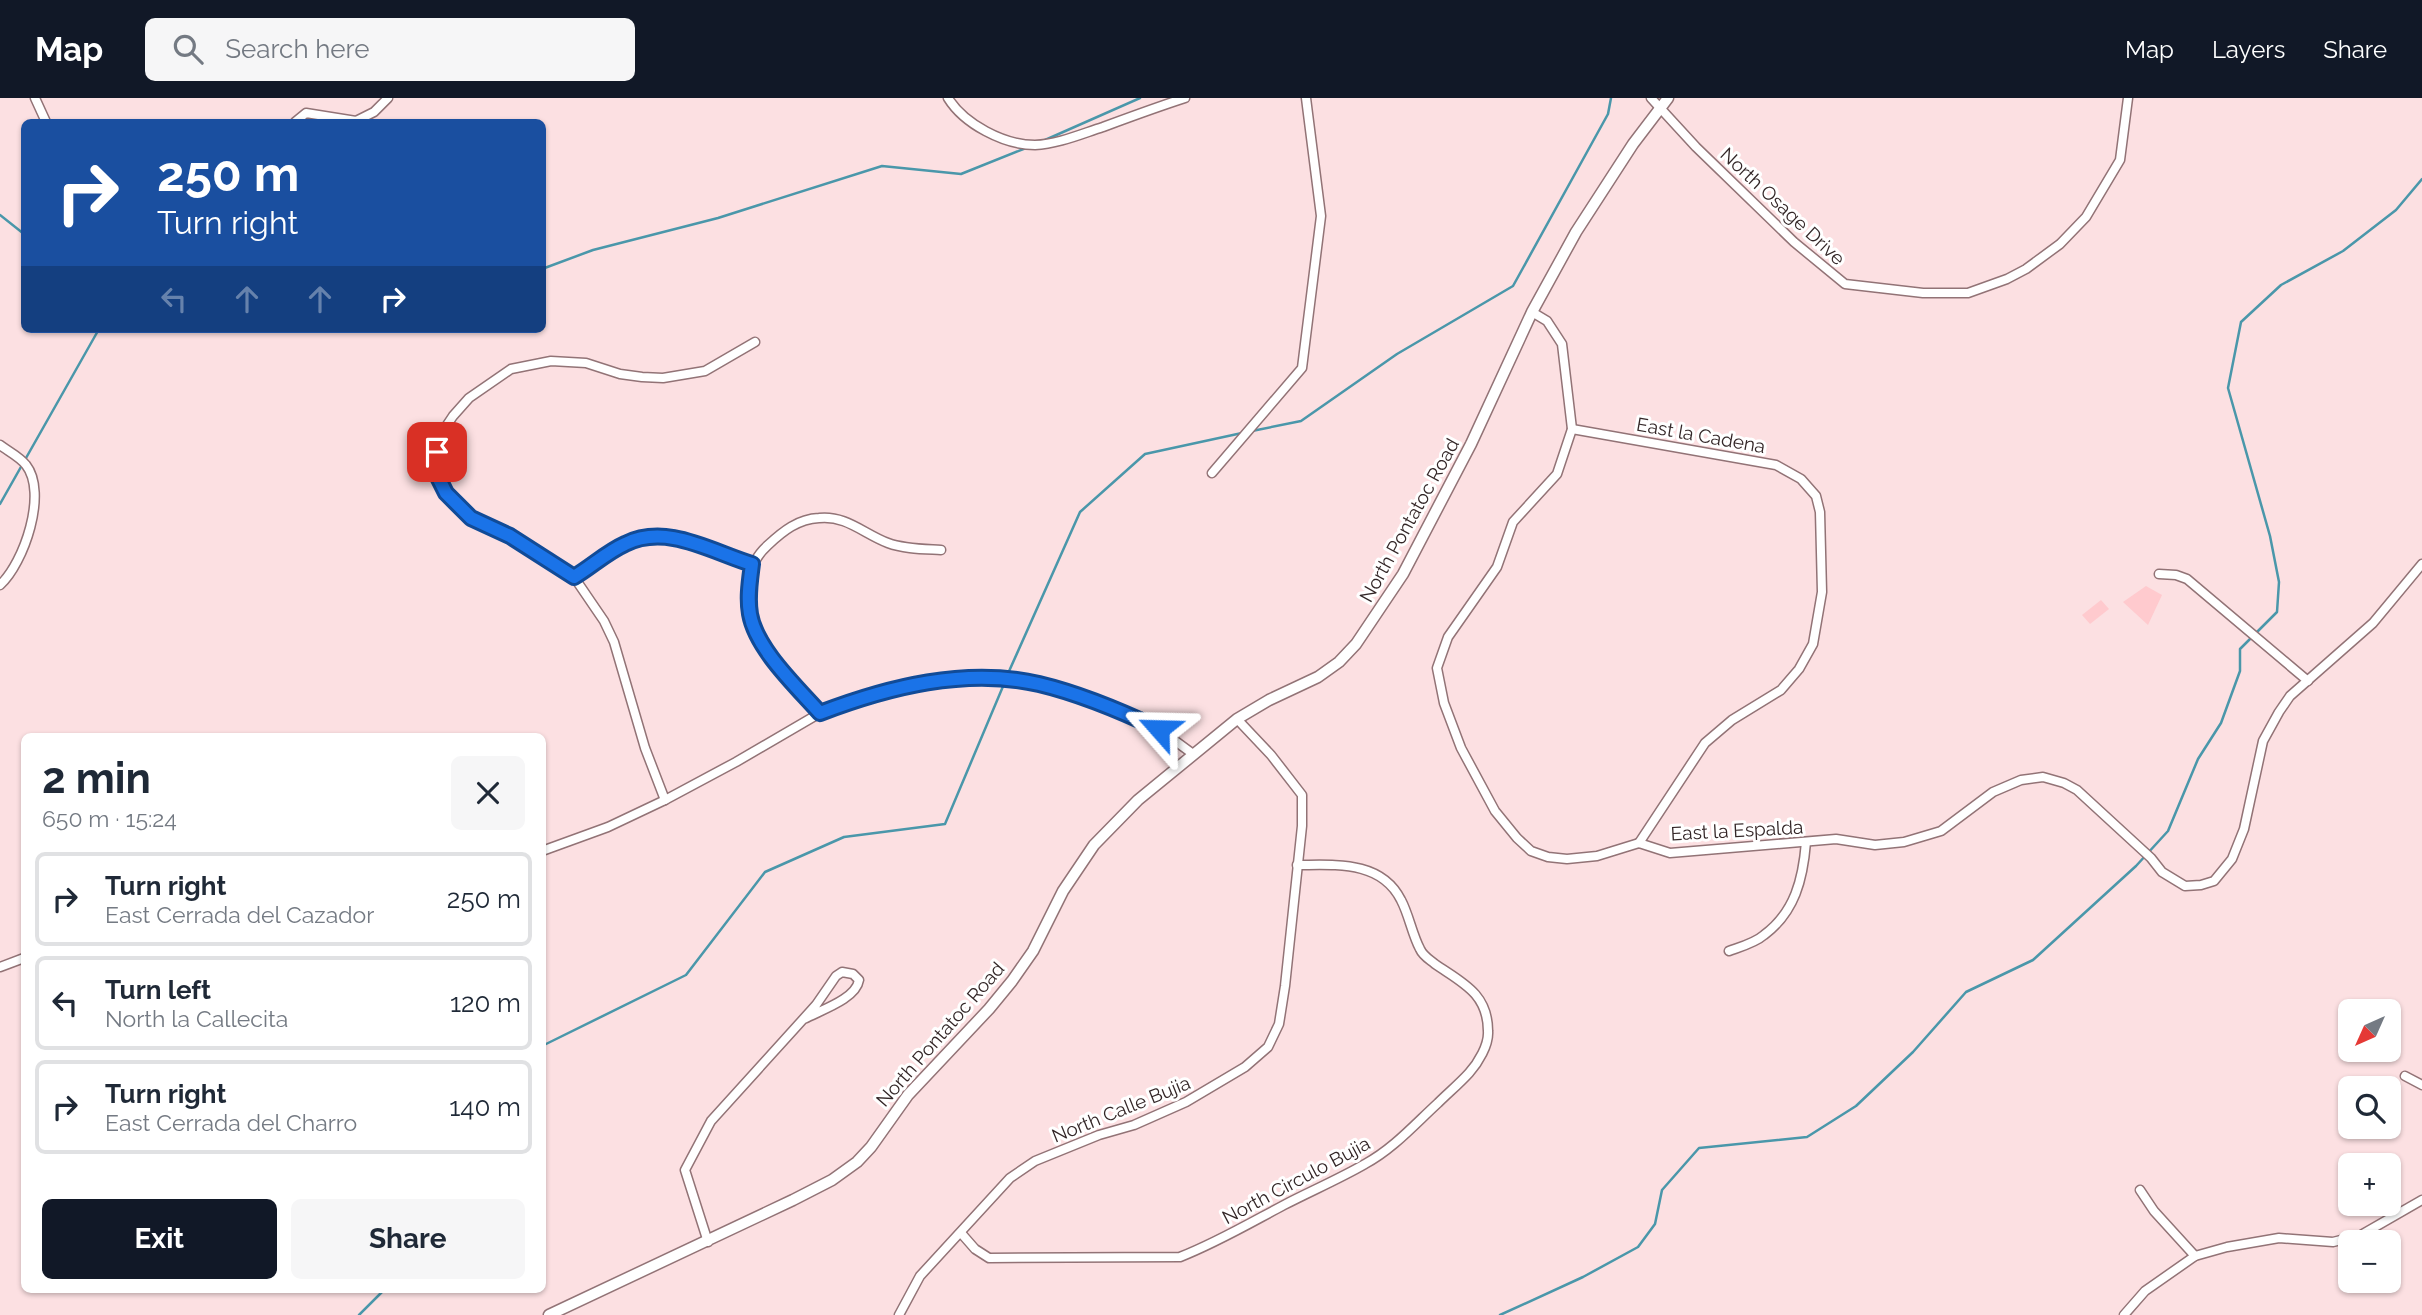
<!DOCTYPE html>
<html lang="en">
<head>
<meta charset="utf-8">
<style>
  :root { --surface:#fff; --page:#f6f6f7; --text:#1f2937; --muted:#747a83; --line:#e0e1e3; --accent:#111827 }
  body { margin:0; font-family:Raleway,sans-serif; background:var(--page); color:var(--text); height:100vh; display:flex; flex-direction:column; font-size:26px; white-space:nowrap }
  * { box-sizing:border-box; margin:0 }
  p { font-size:23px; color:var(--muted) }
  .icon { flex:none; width:38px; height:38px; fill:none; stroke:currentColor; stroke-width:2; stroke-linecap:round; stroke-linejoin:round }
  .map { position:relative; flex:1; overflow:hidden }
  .sheet { position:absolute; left:21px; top:635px; width:525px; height:560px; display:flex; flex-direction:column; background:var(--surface); border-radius:10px; box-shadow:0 2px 5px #0004 }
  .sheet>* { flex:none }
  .hud { position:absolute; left:21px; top:21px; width:525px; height:214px; border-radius:10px; box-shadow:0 2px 5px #0004; background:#1a4fa0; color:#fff; overflow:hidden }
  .needle { width:46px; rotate:225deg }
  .buttons { position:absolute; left:2338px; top:901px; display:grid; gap:14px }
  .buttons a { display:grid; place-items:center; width:63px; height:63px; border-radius:10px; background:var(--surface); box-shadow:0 2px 5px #0004; font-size:35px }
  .pin { position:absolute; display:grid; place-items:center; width:60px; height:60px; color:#fff; margin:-30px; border-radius:14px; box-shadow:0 4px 10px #0006 }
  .me { position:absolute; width:77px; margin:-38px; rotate:295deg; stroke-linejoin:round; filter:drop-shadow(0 0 5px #0008) }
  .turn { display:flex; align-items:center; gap:24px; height:147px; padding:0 21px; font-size:32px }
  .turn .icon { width:91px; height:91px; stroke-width:2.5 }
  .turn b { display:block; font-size:49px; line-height:60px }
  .lanes { display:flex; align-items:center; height:66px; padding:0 21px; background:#0003; justify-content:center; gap:35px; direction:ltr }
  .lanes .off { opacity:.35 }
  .round { display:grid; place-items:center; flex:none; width:74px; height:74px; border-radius:10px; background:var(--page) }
  .head { display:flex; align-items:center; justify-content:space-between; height:119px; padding:0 21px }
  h1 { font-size:42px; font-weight:700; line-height:52px }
  .action { display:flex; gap:14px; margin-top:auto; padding:14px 21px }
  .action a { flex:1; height:80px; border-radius:10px; background:var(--accent); color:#fff; font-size:28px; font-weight:700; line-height:80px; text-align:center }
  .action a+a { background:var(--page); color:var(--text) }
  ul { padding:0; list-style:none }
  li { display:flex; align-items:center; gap:21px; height:94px; margin:0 14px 10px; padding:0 7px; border:4px solid var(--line); border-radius:10px }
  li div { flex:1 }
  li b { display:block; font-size:26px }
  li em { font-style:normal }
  header { display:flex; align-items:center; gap:42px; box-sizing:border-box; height:98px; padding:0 35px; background:var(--accent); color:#fff }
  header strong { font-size:33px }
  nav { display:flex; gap:38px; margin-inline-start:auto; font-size:24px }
  .search { width:490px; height:63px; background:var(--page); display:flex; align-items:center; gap:18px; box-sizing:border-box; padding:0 24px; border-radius:10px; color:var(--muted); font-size:26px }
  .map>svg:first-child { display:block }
  .green { fill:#ffcace }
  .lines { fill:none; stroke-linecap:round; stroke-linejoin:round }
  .stream { stroke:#4a97aa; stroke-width:2.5 }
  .minor-casing { stroke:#927376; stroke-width:11 }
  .tertiary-casing { stroke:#927376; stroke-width:13 }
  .minor { stroke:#fff; stroke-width:8 }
  .tertiary { stroke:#fff; stroke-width:10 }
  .route-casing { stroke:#114b97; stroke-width:18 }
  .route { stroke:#1a73e8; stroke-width:12 }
  .labels { text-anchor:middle; stroke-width:6; stroke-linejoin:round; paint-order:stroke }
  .street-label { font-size:19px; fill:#332627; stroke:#fff }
</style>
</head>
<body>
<header>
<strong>Map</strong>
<div class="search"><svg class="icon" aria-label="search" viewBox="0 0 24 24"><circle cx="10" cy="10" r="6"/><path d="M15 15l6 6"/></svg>Search here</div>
<nav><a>Map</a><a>Layers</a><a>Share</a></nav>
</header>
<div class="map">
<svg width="2422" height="1217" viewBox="0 0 2422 1217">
  <rect width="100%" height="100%" fill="#fce0e2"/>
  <g class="green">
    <polygon points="2146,488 2162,497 2148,527 2123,504"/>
    <polygon points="2101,502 2109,511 2090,526 2082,517"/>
  </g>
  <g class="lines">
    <g class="stream">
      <polyline points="1045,42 1140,0"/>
      <polyline points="0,117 24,136"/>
      <polyline points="542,171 593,152 718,120 882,68 961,76 1026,50"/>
      <polyline points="1252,333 1301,323 1397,256 1513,188 1608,16 1611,0"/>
      <polyline points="0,406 99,231"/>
      <polyline points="1006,580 1080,414 1145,356 1242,335"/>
      <polyline points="542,948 686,877 765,774 844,739 945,726 1004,586"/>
      <polyline points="359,1217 384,1192"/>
      <polyline points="1500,1217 1583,1179 1638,1149 1655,1126 1662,1092 1699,1050 1807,1039 1856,1008 1913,954 1966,894 2033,862 2136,768 2168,733 2198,661 2221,625 2240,573 2240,551 2277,514 2279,484 2270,438 2228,290 2241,224 2281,187 2343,153 2396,112 2422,81"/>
    </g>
    <defs>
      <g id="minor">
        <polyline points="35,0 46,24"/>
        <path d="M948 0C964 26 1004 47 1035 47 1058 46 1081 36 1103 29 1130 19 1157 9 1185 0"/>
        <polyline points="1651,0 1696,49 1794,144 1845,186 1923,195 1968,195 2007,181 2026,171 2060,146 2086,119 2120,62 2128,0"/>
        <polyline points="295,24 306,15 356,23 374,14 388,0"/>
        <polyline points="1532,214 1547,223 1562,246 1572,331 1557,376 1513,424 1497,469 1448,539 1437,570 1444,605 1461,650 1495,713 1517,740 1531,753 1548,759 1567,761 1597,758 1639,745 1670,755 1836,741 1875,747 1904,744 1941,733 1993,694 2021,682 2043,679 2064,685 2077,692 2151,760 2162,774 2185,788 2201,787 2214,783 2232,761 2244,731 2263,643 2279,614 2290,598 2373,525 2422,466"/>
        <polyline points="1572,331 1776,367 1801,381 1816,398 1820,414 1822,494 1813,546 1799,571 1781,592 1732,622 1705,645 1639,745"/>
        <path d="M0 347C8 353 20 359 26 367 48 395 24 465 0 487"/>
        <polyline points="1212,375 1302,270 1321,118 1306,0"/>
        <polyline points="2159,476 2176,477 2187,481 2308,583"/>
        <path d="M574 479C591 469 607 454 625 446 667 425 712 453 752 466"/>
        <path d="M820 615C787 578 742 538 750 483 752 467 756 458 768 447 783 433 798 421 819 420 846 417 864 436 888 445 904 451 924 451 941 452"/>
        <polyline points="665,702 645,650 614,544 604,523 574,479 510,438 471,420 446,395 436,375 439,339 453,318 469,300 511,271 551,263 586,265 620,276 642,279 663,280 705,273 755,244"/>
        <polyline points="542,753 608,729 665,702 736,664 820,615 882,594 919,586 977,579 1038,586 1067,594 1122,614 1159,631 1193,656"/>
        <path d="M1729 853C1740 849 1755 845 1764 837 1795 814 1803 781 1806 744"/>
        <polyline points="0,869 24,860"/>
        <polyline points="2405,978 2422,987"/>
        <polyline points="2140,1092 2154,1113 2195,1158"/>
        <path d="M961 1135 975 1151 989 1160 1180 1159C1216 1145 1250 1125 1284 1107 1311 1093 1339 1081 1365 1066 1393 1051 1415 1026 1438 1005 1448 995 1459 986 1469 975 1478 965 1489 947 1488 933 1488 895 1461 884 1435 866 1429 861 1423 858 1420 851 1412 836 1409 817 1401 802 1381 762 1335 767 1297 767"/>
        <path d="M708 1144 685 1072 711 1023 816 907 836 878 842 874 853 876 859 882C856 901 821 912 804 921"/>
        <polyline points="899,1217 920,1178 1010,1080 1035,1063 1099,1037 1134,1027 1186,1004 1245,969 1268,949 1279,926 1285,888 1302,728 1302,697 1271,657 1237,621"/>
        <polyline points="2124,1217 2145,1193 2195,1158 2227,1149 2279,1140 2333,1144 2361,1137 2422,1102"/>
      </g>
      <polyline id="tertiary" points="549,1217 793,1102 832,1082 857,1064 871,1049 908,997 989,911 1012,883 1033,853 1063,793 1094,747 1138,702 1237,621 1269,602 1318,579 1339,564 1356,546 1403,476 1471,346 1532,214 1576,134 1633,46 1668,0"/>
    </defs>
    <use href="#minor" class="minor-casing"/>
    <use href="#tertiary" class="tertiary-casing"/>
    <use href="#minor" class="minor"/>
    <use href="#tertiary" class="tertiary"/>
  </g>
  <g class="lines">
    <defs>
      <path id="route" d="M437 354 436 375 446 395 471 420 510 438 574 479C591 469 607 454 625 446 667 425 712 454 752 466 750 482 747 499 750 516 756 551 797 589 820 615 888 589 966 569 1039 586 1081 596 1121 613 1159 631"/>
    </defs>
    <use href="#route" class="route-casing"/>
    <use href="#route" class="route"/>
  </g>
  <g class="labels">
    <g class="street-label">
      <text transform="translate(1783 108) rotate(43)" y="7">North Osage Drive</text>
      <text transform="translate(1701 337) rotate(10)" y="7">East la Cadena</text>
      <text transform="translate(1409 422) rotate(-61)" y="7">North Pontatoc Road</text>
      <text transform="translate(1737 732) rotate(-3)" y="7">East la Espalda</text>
      <text transform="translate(940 936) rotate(-49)" y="7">North Pontatoc Road</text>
      <text transform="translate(1121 1011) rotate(-22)" y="7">North Calle Bujia</text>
      <text transform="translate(1296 1082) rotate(-28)" y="7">North Circulo Bujia</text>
    </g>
  </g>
</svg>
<div class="buttons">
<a><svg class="needle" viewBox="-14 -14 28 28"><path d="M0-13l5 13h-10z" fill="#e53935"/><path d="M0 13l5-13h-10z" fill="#747a83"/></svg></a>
<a><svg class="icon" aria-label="search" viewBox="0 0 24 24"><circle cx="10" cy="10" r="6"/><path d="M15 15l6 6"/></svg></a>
<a>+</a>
<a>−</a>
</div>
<div class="pin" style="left:437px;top:354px;background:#d93025"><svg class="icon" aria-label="arrive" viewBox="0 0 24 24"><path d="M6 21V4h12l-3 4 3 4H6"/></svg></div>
<svg class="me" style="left:1159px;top:631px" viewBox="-20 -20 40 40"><path d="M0-17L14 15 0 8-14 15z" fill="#1a73e8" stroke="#fff" stroke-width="4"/></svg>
<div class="hud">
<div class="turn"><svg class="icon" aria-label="right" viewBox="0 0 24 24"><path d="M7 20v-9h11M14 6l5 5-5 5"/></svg><div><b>250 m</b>Turn right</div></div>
<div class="lanes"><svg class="icon off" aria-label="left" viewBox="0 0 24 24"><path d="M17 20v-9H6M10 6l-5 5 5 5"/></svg><svg class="icon off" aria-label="ahead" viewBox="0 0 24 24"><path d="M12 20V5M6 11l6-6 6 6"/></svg><svg class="icon off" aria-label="ahead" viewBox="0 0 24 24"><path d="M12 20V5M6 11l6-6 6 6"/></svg><svg class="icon" aria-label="right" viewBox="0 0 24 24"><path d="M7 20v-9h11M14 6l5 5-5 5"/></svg></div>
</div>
<section class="sheet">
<div class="head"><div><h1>2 min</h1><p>650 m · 15:24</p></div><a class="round"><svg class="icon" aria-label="close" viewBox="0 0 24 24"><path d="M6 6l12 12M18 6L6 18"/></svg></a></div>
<ul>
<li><svg class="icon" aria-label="right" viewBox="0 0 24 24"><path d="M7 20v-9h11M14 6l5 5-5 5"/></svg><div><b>Turn right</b><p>East Cerrada del Cazador</p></div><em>250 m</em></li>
<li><svg class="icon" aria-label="left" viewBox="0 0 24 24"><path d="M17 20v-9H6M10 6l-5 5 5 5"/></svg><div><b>Turn left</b><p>North la Callecita</p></div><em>120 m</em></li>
<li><svg class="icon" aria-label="right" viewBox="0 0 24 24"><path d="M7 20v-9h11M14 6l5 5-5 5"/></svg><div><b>Turn right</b><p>East Cerrada del Charro</p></div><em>140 m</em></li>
</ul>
<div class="action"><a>Exit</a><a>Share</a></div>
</section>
</div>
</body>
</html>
